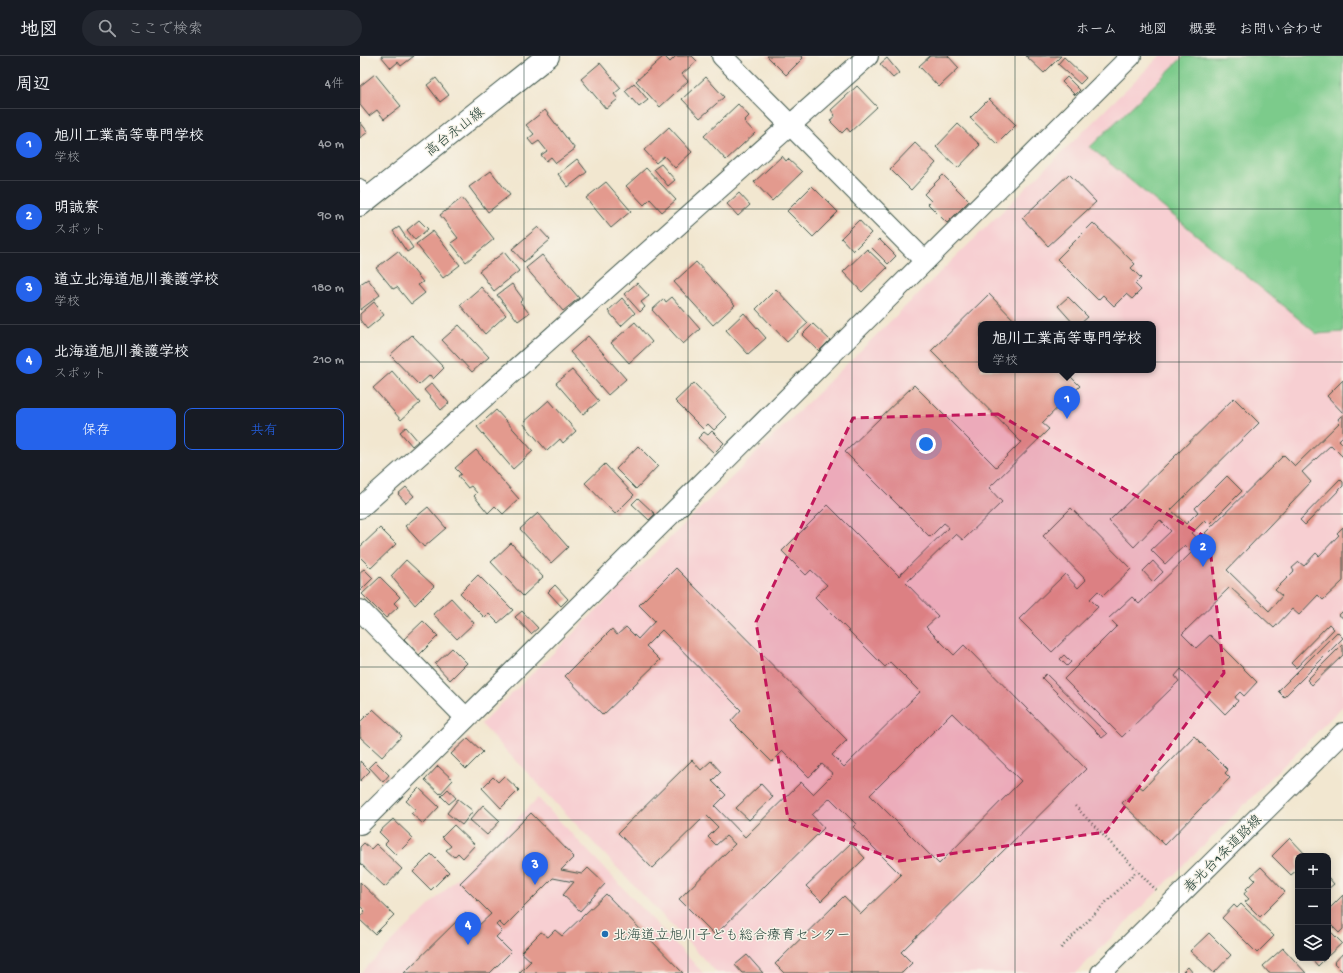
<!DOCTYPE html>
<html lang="ja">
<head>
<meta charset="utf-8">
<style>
  body { margin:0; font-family:"Gochi Hand","Klee One",sans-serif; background:#242831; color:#f1f3f6 }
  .controls { position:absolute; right:12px; bottom:12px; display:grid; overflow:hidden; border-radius:8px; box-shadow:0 2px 10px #0003 }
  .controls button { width:36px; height:36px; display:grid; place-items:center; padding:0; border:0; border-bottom:1px solid #363941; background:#171b24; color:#f1f3f6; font:20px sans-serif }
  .you { position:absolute; left:566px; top:388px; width:14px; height:14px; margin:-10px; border:3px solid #fff; border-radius:50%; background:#1a73e8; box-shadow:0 0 0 6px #1a73e833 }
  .badge { display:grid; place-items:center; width:26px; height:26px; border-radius:50%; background:#2563eb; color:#fff; font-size:13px; font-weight:700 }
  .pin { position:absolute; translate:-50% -33px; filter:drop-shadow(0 1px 2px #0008) }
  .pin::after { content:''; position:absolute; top:21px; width:14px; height:12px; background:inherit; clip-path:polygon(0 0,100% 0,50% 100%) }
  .popup { position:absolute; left:618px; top:265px; width:178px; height:52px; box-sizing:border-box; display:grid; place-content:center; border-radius:8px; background:#171b24; filter:drop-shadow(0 1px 3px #0005); font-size:13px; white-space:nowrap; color:#9ea1a6 }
  .popup b { font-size:15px; color:#f1f3f6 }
  .popup::after { content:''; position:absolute; left:50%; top:100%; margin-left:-8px; border:8px solid transparent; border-top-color:#171b24 }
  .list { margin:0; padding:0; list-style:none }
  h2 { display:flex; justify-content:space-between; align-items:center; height:52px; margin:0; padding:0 16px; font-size:17px }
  h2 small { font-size:13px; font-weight:400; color:#9ea1a6 }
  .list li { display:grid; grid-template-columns:26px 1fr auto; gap:12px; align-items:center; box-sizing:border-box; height:72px; padding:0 16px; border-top:1px solid #363941 }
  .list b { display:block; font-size:15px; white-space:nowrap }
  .list p { margin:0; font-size:13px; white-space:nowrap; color:#9ea1a6 }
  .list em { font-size:13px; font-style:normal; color:#9ea1a6 }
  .actions { display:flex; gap:8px; padding:12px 16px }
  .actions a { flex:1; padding:9px 0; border:1px solid #2563eb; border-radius:8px; text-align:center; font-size:14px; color:#2563eb }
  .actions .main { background:#2563eb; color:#fff }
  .icon { flex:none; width:22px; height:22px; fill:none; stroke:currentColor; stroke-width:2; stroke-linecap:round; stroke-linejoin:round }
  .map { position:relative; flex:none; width:983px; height:917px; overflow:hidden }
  header { display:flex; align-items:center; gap:24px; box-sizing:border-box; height:56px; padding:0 20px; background:#171b24; border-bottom:1px solid #363941 }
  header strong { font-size:19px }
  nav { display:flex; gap:22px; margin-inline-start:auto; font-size:14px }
  .search { width:280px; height:36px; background:#242831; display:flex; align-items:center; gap:10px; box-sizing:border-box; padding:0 14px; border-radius:22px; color:#9ea1a6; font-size:15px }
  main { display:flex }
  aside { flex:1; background:#171b24 }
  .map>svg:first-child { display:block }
  .built { fill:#f7cfd2; fill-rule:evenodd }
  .green { fill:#7ccb8b; stroke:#4e8460 }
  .building { fill:#e39a8e; fill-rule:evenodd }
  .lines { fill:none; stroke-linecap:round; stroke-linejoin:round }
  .service-casing { stroke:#3f564b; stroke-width:12 }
  .minor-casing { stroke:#3f564b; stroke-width:22 }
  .tertiary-casing { stroke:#3f564b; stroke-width:24 }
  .path { stroke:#3f564b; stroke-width:2.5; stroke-dasharray:1 3; stroke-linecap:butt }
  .service { stroke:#fff; stroke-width:10 }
  .minor { stroke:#fff; stroke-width:20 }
  .tertiary { stroke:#fff; stroke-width:22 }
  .marked { fill:#c2185b; fill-opacity:0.2; stroke:#c2185b; stroke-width:3; stroke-dasharray:8 5; stroke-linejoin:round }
  .grid { fill:none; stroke:#1f3d34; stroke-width:1; stroke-opacity:0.55 }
  .poi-dot { fill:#1f6fb2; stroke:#f7f3e8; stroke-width:1.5 }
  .labels { text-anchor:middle; stroke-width:3; stroke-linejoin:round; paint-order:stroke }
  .street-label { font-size:14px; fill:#1f3d34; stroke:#f7f3e8 }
  .poi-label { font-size:14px; fill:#1f3d34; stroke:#f7f3e8; text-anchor:start }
</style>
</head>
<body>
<header>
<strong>地図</strong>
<div class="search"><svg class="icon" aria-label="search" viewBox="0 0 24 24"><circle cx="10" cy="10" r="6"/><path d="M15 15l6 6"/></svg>ここで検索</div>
<nav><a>ホーム</a><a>地図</a><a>概要</a><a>お問い合わせ</a></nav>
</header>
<main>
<aside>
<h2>周辺<small>4件</small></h2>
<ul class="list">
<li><span class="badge">1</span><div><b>旭川工業高等専門学校</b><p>学校</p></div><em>40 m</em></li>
<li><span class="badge">2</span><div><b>明誠寮</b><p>スポット</p></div><em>90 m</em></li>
<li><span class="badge">3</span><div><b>道立北海道旭川養護学校</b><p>学校</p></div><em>180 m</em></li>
<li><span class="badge">4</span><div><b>北海道旭川養護学校</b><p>スポット</p></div><em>210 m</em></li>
</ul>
<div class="actions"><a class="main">保存</a><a>共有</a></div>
</aside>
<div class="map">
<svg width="983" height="917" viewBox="0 0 983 917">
  <rect width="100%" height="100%" fill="#f7f3e8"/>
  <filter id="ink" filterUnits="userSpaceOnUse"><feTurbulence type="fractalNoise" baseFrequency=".025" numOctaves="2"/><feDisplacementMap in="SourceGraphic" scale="8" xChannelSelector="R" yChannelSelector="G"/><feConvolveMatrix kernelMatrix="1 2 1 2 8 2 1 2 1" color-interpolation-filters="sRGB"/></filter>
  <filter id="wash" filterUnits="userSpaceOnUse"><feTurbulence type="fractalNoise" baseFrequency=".012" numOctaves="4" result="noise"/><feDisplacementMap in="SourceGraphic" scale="16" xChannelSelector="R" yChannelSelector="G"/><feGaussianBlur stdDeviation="0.9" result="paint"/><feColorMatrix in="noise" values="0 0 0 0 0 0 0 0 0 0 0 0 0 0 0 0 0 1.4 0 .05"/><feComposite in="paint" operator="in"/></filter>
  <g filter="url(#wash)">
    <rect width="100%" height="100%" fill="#f2e7d0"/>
    <g class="built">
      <path d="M800,0H983V650L716,917H357L121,668ZM621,268H793V314H621Z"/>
      <polygon points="178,742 343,917 1,917"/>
    </g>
    <polygon class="green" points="824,0 983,0 983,276 957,278 730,91"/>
    <g id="blocks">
      <g class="building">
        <polygon points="21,0 54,0 41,10 38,6 31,12"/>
        <polygon points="304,0 310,6 316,0 332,0 337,5 322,18 328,25 300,51 276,25"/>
        <polygon points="407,0 441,0 443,2 426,19"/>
        <polygon points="570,0 588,0 599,12 579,31 559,10"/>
        <polygon points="666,0 701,0 684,17"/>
        <polygon points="704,1 726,22 720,28 698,8"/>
        <polygon points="527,2 539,17 533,22 520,8"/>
        <polygon points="240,7 261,32 254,38 258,43 246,53 221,23"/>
        <polygon points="15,18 41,50 24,63 17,54 9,60 0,49 0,30"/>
        <polygon points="346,21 364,41 340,62 322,43"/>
        <polygon points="707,21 720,34 715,39 702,26"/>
        <polygon points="76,22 89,39 80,46 67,29"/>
        <polygon points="274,27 288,44 279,51 265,35"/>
        <polygon points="497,30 517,51 490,76 487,72 482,77 470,65 475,59 471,54"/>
        <polygon points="629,43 656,69 637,88 610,62"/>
        <polygon points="378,48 389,60 384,65 395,77 366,104 344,80"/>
        <polygon points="185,54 215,93 196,107 191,101 186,105 181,99 187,95 179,85 173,89 168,83 174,78 166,69"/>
        <polygon points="0,66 8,76 0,82"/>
        <polygon points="598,68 620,89 598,112 576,91"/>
        <polygon points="309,71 332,96 315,112 304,100 296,107 284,94"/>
        <polygon points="555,87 576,107 551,134 530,113"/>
        <polygon points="422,100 426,105 428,103 442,116 412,145 394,126"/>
        <polygon points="217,103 227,116 208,131 198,118"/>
        <polygon points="301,108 315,124 308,130 294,113"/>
        <polygon points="286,112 316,144 302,156 290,143 284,149 266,130"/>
        <polygon points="131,115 150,139 128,156 109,131"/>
        <polygon points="709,118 736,146 688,190 662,162"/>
        <polygon points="583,119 609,145 587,167 568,148 571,145 564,138"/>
        <polygon points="246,126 271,155 251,172 226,142"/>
        <polygon points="452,130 478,156 453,181 427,155"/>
        <polygon points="379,137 390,149 378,160 367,148"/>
        <polygon points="102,142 134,183 106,206 91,187 98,182 80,159"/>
        <polygon points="59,164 68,173 55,184 47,174"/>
        <polygon points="499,164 511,177 493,195 481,182"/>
        <polygon points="733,167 775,208 771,212 781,222 775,228 781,234 772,243 766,238 754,250 743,239 738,244 697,203"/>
        <polygon points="39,171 53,192 47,196 33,175"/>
        <polygon points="178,171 190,184 164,206 152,193"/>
        <polygon points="73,175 100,209 83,222 56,188"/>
        <polygon points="519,183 536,200 528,208 511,191"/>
        <polygon points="507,193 527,212 502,236 483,216"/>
        <polygon points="38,195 63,226 58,229 65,237 51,248 37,231 33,233 16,212"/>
        <polygon points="144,196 159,215 134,235 119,215"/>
        <polygon points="182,199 219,242 203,255 166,212"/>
        <polygon points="336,206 375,249 353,269 314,226"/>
        <polygon points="8,223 20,239 0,254 0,228"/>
        <polygon points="277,227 289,240 281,246 285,251 280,256 264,238"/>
        <polygon points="152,228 163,243 160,246 169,257 158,265 137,239"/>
        <polygon points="121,231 146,259 125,278 100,249"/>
        <polygon points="416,233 448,267 427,286 396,253"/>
        <path d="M629,238L658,268H621V314H704L720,330L682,367L689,373L629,432L642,446L603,484L596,478L546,527L578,560L566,571L594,599L604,589L726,713L541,896L552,907L542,917H424L415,908L484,840L501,858L541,819L493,771L496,768L470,742L452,759L464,772L355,879L319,843L375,788L366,780L356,789L348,781L358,771L346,759L292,812L258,777L332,704L341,714L351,705L361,716L352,725L366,739L355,750L385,781L441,726L453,738L473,718L462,708L449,721L423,695L412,706L371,665L381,654L302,574L286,590L300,604L243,659L205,620L252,573L257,579L266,571L278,583L295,565L279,549L316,512L487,684L472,699L484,711L560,636L530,606L525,611L455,541L467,529L451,514L446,519L422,495L468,449L539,520L589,471L584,467L570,481L485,396L554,329L636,411L661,386L571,295ZM592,657L661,725L579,808L510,739Z"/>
        <polygon points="312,241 340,273 323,288 292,254 304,243 306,246"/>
        <polygon points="708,241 728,261 720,268 714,268 698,250"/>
        <polygon points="262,242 275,257 261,270 248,255"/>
        <polygon points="14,246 24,259 7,273 0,264 0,258"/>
        <polygon points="384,257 406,282 388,298 366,274"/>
        <polygon points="275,266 292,286 269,307 251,287"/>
        <polygon points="453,268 470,284 459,295 442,279"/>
        <polygon points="99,269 129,301 112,316 82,284"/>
        <polygon points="52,279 84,312 73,323 70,319 59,329 30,299"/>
        <polygon points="228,280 266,323 248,339 210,296"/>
        <polygon points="212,314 239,345 223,358 196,327"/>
        <polygon points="32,315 60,347 41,364 13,332"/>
        <polygon points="983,324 983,357 967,340"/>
        <polygon points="72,327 89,347 81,354 64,334"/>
        <polygon points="334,327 367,361 354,374 348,368 343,373 315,345"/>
        <polygon points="874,342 899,367 811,454 826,468 838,456 835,452 867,420 882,435 849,468 845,464 832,477 847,491 853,484 845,477 924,399 935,410 980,366 978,363 983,358 983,380 979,384 983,388 983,401 971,389 942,416 951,426 867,514 909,555 922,540 915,534 934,515 932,512 939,506 944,510 956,497 959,500 979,479 977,477 983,471 983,525 963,544 958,539 939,559 932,553 914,572 870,531 822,578 836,592 850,579 897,626 884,640 880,636 875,641 878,645 865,658 821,613 815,620 819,625 762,681 704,623 757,570 749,562 772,541 779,548 832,496 825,489 805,508 791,494 811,475 800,464 774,491 749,465"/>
        <polygon points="189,344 216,375 203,387 200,383 187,395 163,367"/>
        <polygon points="136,354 173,395 153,413 117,371"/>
        <polygon points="46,371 58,385 52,390 40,376"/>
        <polygon points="352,375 364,387 354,397 338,382 344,376 348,379"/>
        <polygon points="278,390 298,410 276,433 256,413"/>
        <polygon points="116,394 159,443 143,458 135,450 128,457 114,440 117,437 111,430 108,432 98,420 101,418 95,412"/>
        <polygon points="245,408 274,439 255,458 225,427"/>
        <polygon points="980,423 983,426 983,430 945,469 940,464"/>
        <polygon points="46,431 54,440 46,447 38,438"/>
        <polygon points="278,442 295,458 289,464 272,448"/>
        <polygon points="68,451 86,472 64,491 45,470"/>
        <polygon points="711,452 771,513 743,540 738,535 730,543 738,551 692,596 659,563 705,518 718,532 726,524 683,480"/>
        <polygon points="178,457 208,491 191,507 160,473"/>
        <polygon points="20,472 36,488 11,512 0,501 0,491"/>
        <polygon points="151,487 183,521 163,540 131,506"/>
        <polygon points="46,504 74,530 55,549 31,520"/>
        <polygon points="793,505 803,516 793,526 783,515"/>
        <polygon points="4,513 13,522 0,535 0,516"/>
        <polygon points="118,519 153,554 138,567 129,558 125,562 100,537"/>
        <polygon points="20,521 40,541 34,547 38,551 26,562 2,538"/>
        <polygon points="195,529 208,543 201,550 188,536"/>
        <polygon points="91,542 114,567 97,583 73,558"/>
        <polygon points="162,555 178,572 171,578 155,561"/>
        <polygon points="983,555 983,562 979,559"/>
        <polygon points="63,565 78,580 59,599 44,583"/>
        <polygon points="969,568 974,573 936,612 931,607"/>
        <polygon points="977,576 983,582 924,641 918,635"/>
        <polygon points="983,588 983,599 952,629 947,624"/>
        <polygon points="92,592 107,607 90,624 75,608"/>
        <polygon points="704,599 711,606 707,610 700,603"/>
        <polygon points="686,618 747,678 742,682 682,622"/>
        <polygon points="13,653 42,680 22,701 0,681 0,666"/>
        <polygon points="834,680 868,714 865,717 870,722 805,789 762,747 779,730 783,733"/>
        <polygon points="108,682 123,696 106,713 91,698"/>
        <polygon points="0,705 10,715 0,725"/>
        <polygon points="15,705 29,719 23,726 9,711"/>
        <polygon points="78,710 93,724 80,738 65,724"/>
        <polygon points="144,720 159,734 141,752 122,732 133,721 138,726"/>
        <polygon points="401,728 413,741 389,764 376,752"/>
        <polygon points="59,732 79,751 63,768 51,757 56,754 46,745"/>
        <polygon points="88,733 96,742 89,748 81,740"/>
        <polygon points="98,743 113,755 102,769 87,757"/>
        <polygon points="123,749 140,765 127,779 110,764"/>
        <polygon points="171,757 214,801 201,814 222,818 228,812 245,828 220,855 203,839 214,826 193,822 144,871 139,866 136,869 142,875 136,881 151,896 130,917 44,917 105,857 118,870 131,858 100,827"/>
        <polygon points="33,763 53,782 36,799 25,788 28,785 19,776"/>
        <polygon points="94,769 115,789 103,802 98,797 94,801 86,794 91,790 82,781"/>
        <polygon points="930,782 947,800 938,800 938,813 931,819 912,800"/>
        <polygon points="4,787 11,793 16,788 42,813 25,831 0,807 0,791"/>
        <polygon points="491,787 505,802 461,845 446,830"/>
        <polygon points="71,798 89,816 71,834 53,816"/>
        <polygon points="901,811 925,836 900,861 885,846 889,843 884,838 887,834 886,833 895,824 891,820"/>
        <polygon points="968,821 974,828 968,833"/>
        <polygon points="0,826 34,859 15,878 0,864 0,861 5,855 0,850"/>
        <polygon points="246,838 323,917 159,917 171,905 161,896 181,876 188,881 195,874 202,880"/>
        <polygon points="983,839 983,873 979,877 968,866 968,854"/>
        <polygon points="881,848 914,880 897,897 862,862 874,849 877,852"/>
        <polygon points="968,873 982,887 968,900"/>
        <polygon points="849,877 871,899 854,917 830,895"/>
        <polygon points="923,892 946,917 909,917 903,910"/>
        <polygon points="983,897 983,916 974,907"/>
        <polygon points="387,899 403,917 382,917 375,909"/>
        <polygon points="951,902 966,902 958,910"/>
        <polygon points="828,911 833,917 822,917"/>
      </g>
    </g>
  </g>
  <g filter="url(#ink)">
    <use href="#blocks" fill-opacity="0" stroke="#3f564b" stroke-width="1"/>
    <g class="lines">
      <defs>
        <polyline id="service" points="0,128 11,141"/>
        <g id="minor">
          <polyline points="362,0 565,205"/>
          <polyline points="0,452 508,0"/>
          <polyline points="0,554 106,662"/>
          <polyline points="0,768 771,0"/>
          <polyline points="741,917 983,677"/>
        </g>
        <polyline id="tertiary" points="0,149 188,0"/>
      </defs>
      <use href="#service" class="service-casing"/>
      <use href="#minor" class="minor-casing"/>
      <use href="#tertiary" class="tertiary-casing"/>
      <g class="path">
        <polyline points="715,750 796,834"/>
        <polyline points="701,892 777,815"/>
      </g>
      <use href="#service" class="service"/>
      <use href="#minor" class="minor"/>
      <use href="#tertiary" class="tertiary"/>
    </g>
  </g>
  <path class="marked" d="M638,358L849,483L864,617L746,776L539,805L428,763L396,566L493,362Z"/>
  <path class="grid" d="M164,0V917M328,0V917M492,0V917M655,0V917M819,0V917M0,153H983M0,306H983M0,458H983M0,611H983M0,764H983"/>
  <circle class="poi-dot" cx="245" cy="878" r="4"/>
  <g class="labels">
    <g class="street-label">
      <text transform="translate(94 75) rotate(-38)" y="5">高台永山線</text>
      <text transform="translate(862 797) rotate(-45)" y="5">春光台1条道路線</text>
    </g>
    <g class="poi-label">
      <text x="253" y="883">北海道立旭川子ども総合療育センター</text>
    </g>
  </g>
</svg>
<div class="controls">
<button>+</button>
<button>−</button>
<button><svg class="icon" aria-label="layers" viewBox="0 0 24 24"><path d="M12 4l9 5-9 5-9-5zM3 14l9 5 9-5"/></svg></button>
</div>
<div class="you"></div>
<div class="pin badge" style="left:707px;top:363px">1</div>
<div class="popup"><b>旭川工業高等専門学校</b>学校</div>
<div class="pin badge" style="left:843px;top:511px">2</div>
<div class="pin badge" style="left:175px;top:829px">3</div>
<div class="pin badge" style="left:108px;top:889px">4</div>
</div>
</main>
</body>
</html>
